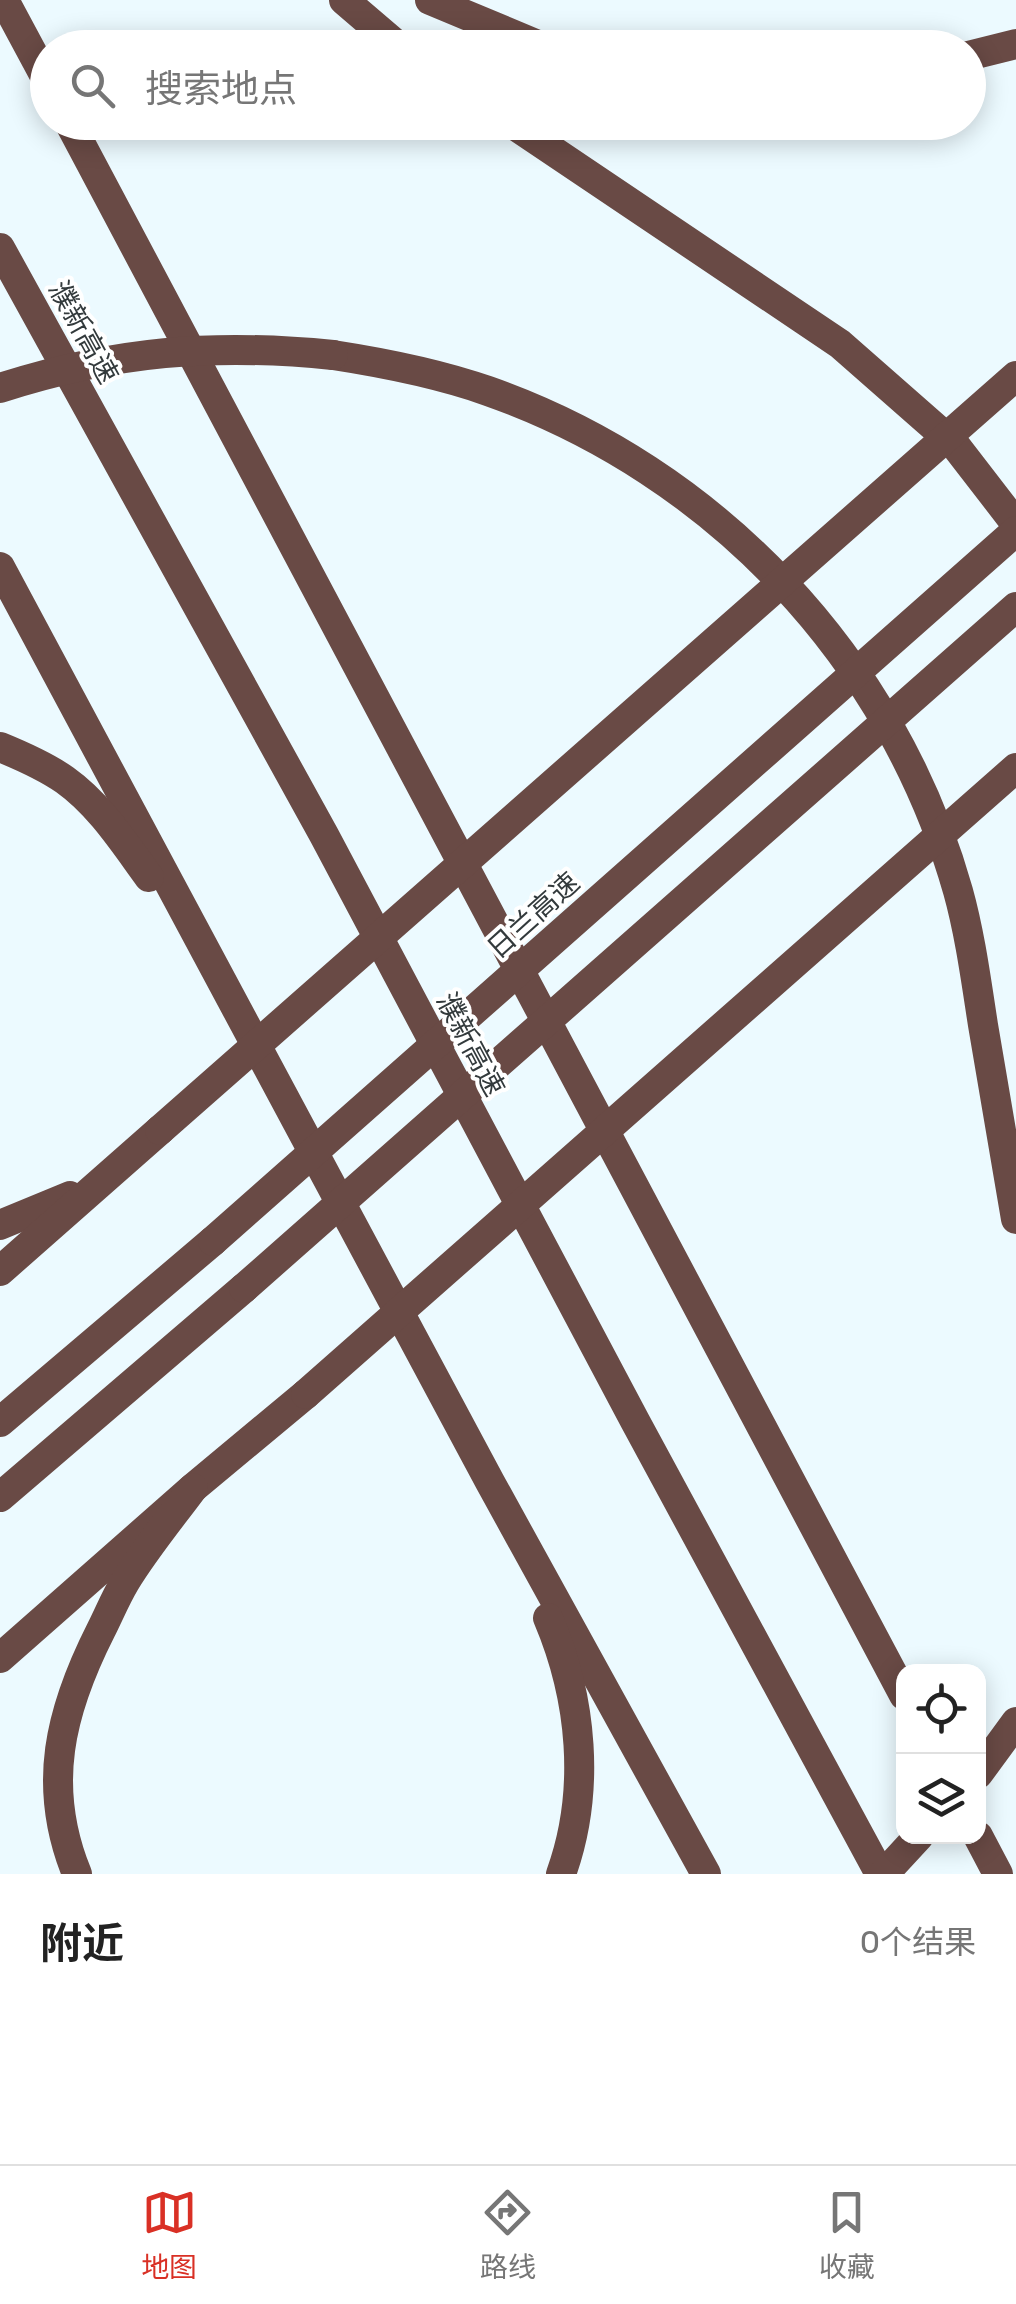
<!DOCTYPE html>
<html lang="zh">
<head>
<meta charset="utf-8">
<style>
  body { margin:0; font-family:Rubik,"Noto Sans SC",sans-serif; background:#f6f6f6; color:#222 }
  .controls { position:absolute; right:30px; bottom:30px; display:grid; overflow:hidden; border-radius:20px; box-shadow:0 5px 25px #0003 }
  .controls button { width:90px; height:90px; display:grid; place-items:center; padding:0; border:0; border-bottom:2px solid #e0e0e0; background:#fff; color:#222; font:50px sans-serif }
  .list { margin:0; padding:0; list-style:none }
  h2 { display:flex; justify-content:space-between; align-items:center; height:130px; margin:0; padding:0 40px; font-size:42px }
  h2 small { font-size:32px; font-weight:400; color:#767676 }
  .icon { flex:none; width:55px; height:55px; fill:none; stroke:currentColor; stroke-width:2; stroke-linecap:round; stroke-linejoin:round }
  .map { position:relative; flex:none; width:1016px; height:1874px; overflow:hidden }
  .search { position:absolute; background:#fff; box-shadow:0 5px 25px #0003; left:30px; right:30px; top:30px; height:110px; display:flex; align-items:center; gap:25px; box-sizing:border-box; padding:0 35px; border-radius:55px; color:#767676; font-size:38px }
  .sheet { height:290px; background:#fff }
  nav { display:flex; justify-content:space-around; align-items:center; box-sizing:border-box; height:140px; border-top:2px solid #e0e0e0; background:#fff; font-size:28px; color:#767676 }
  nav a { display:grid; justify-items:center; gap:5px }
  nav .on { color:#d93025 }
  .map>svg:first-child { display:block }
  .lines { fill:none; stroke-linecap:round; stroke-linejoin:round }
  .highway { stroke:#694a45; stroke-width:30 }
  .highway-bridge { stroke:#694a45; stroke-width:30 }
  .labels { text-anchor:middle; stroke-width:8; stroke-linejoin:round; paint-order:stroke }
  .street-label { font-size:28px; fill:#333a3c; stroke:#fff }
</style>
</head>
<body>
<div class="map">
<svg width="1016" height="1874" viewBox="0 0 1016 1874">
  <rect width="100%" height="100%" fill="#ecfaff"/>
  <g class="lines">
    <g class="highway">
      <polyline points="4,0 48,82"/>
      <polyline points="344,0 400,48"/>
      <polyline points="430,0 538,45 550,48"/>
      <polyline points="968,56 1016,44"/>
      <polyline points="69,122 904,1695"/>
      <polyline points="510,122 840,344 955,445 1016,524"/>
      <polyline points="0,248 324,835 635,1421 880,1874"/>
      <path d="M333,355C385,363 437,373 488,391C715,471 892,658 958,891C970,934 976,980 983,1025C994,1089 1005,1154 1016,1219"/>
      <polyline points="0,567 490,1482 706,1874"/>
      <path d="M0,747C22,756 45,766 65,780C100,805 124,843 149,877"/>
      <polyline points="0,1225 70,1196"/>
      <polyline points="0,1271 160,1130"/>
      <polyline points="0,1422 213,1241"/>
      <polyline points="0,1497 244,1288"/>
      <path d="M548,1618C582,1698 591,1791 561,1874"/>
      <polyline points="0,1658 193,1488 306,1394"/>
      <polyline points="978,1774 1016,1722"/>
      <polyline points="978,1836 998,1874"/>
      <path d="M77,1874C41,1786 60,1711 101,1630C109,1614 116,1597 125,1582C145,1549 170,1519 193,1488"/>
      <polyline points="884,1874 919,1836"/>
    </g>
    <g class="highway-bridge">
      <path d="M0,388C115,351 213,343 333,355"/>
      <polyline points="160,1130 1016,376"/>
      <polyline points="213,1241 1016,531"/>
      <polyline points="244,1288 1016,607"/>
      <polyline points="306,1394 1016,768"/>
    </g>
  </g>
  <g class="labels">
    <g class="street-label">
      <text transform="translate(84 332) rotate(61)" y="10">濮新高速</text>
      <text transform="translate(533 915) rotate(-42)" y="10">日兰高速</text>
      <text transform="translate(471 1044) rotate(62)" y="10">濮新高速</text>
    </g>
  </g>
</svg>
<div class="controls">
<button><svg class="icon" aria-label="locate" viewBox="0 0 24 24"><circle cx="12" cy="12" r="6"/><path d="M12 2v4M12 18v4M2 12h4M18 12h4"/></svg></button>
<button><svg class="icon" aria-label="layers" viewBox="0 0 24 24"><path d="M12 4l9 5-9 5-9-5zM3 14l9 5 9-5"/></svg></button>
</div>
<div class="search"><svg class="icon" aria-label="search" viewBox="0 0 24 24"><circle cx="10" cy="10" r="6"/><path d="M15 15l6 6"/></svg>搜索地点</div>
</div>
<section class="sheet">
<h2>附近<small>0个结果</small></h2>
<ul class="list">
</ul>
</section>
<nav>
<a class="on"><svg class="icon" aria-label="map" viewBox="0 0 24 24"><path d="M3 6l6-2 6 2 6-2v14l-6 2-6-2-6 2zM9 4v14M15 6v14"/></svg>地图</a>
<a><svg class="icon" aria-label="directions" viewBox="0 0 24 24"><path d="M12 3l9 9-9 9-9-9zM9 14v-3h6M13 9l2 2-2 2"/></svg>路线</a>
<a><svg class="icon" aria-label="saved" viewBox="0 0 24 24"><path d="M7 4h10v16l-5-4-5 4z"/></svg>收藏</a>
</nav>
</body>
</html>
